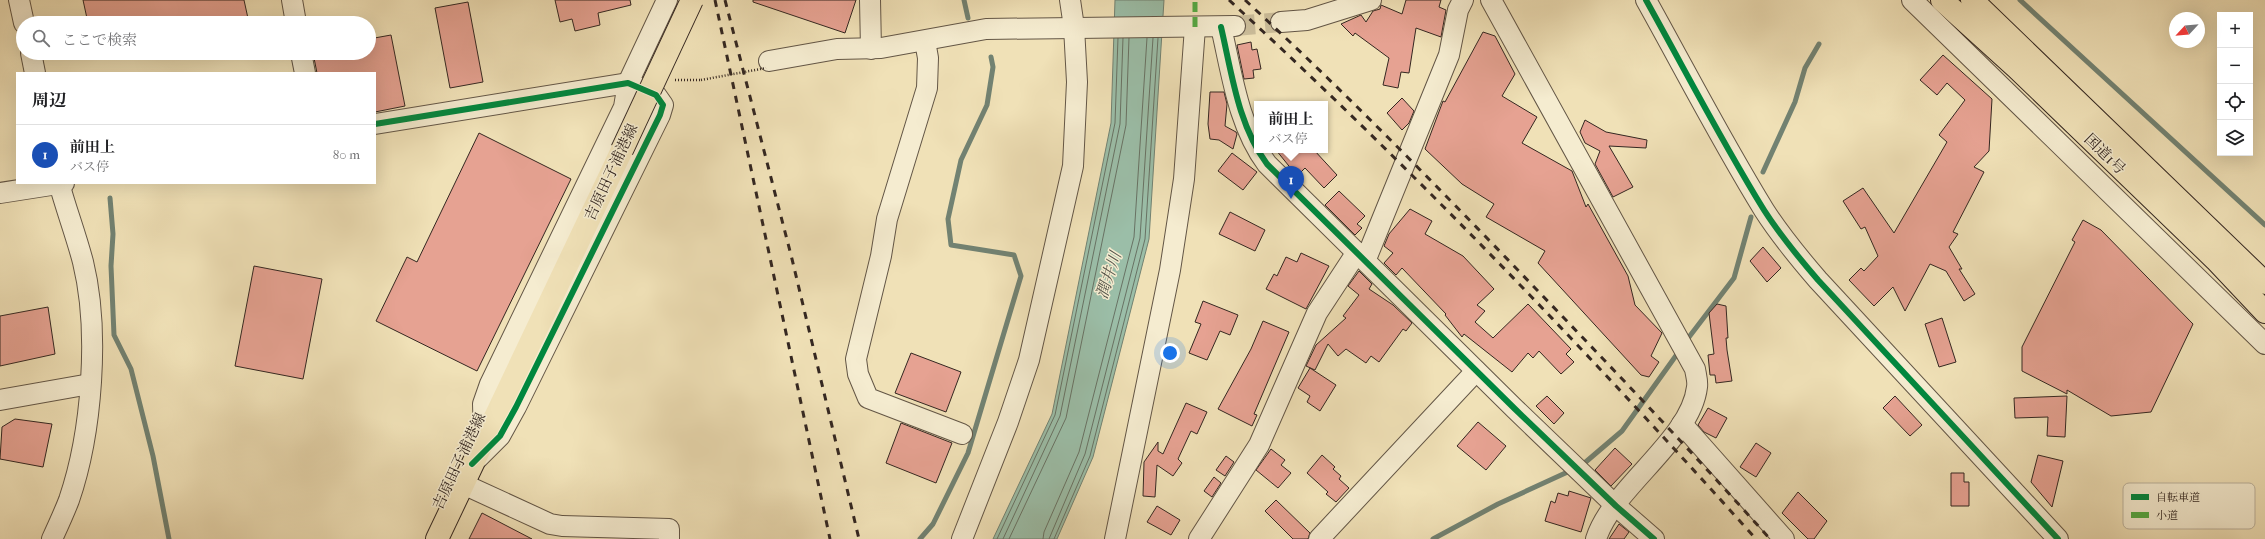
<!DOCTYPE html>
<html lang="ja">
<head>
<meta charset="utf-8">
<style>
  body { margin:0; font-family:"IM FELL French Canon","Noto Serif JP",serif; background:#f6f6f6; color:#202124 }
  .controls { position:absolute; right:12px; top:12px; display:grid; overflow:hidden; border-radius:0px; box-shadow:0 4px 16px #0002 }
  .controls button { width:36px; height:36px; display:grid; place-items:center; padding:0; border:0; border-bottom:1px solid #e0e0e0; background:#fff; color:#202124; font:20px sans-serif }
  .compass { position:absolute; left:2169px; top:12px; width:36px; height:36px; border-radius:50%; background:#fff; box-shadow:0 4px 16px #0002; rotate:244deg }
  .you { position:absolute; left:1170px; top:353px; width:14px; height:14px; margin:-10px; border:3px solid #fff; border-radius:50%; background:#1a73e8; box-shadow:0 0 0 6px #1a73e833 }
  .badge { display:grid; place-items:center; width:26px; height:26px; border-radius:50%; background:#b45309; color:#fff; font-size:13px; font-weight:700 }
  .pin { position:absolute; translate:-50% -33px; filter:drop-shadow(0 1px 2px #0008) }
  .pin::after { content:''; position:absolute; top:21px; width:14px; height:12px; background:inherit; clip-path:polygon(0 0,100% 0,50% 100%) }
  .popup { position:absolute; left:1254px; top:101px; width:74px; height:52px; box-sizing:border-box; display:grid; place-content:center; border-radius:0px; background:#fff; filter:drop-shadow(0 1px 3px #0005); font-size:13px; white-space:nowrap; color:#757577 }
  .popup b { font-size:15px; color:#202124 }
  .popup::after { content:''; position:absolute; left:50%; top:100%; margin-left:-8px; border:8px solid transparent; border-top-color:#fff }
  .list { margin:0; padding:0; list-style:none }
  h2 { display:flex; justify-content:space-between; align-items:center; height:52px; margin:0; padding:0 16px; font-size:17px }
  h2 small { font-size:13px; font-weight:400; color:#757577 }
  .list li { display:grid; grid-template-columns:26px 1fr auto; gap:12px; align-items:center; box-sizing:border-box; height:60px; padding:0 16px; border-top:1px solid #e0e0e0 }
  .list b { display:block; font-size:15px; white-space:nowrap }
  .list p { margin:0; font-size:13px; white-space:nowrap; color:#757577 }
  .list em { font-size:13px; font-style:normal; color:#757577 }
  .icon { flex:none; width:22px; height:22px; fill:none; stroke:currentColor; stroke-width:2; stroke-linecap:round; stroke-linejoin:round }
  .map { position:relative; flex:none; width:2265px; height:539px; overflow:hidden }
  .search { position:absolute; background:#fff; box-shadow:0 4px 16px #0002; left:16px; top:16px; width:360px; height:44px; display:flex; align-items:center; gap:10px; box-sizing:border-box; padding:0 14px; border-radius:22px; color:#757577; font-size:15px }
  .panel { position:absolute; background:#fff; box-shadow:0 4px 16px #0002; left:16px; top:72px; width:360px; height:112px; border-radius:0px }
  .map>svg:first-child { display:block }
  .water { fill:#9bbea8; stroke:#728272 }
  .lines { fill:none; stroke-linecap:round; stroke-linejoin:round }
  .shore { stroke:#687264; stroke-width:1 }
  .stream { stroke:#728272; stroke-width:5 }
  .building { fill:#e6a292; stroke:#342721 }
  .minor-tunnel { stroke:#cabc99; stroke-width:20; stroke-dasharray:20 10; stroke-linecap:butt }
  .minor-casing { stroke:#635646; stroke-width:22 }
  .major-casing { stroke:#342721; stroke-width:24 }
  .highway-casing { stroke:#342721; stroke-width:24 }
  .path { stroke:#342721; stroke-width:2.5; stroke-dasharray:1 2; stroke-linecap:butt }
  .minor { stroke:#f5ecd0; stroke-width:20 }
  .major { stroke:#f0e1b7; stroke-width:22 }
  .highway { stroke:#f0e1b7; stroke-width:22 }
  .rail { stroke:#342721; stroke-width:3; stroke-dasharray:7 7; stroke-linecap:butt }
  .major-bridge-casing { stroke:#342721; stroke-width:24; stroke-linecap:butt }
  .path-bridge { stroke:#342721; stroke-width:2.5; stroke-dasharray:1 2; stroke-linecap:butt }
  .major-bridge { stroke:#f0e1b7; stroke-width:22 }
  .quiet { stroke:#54aa43; stroke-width:5; stroke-dasharray:10 5; stroke-linecap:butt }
  .cycleway-casing { stroke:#f5ecd0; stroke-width:8 }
  .cycleway { stroke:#00873e; stroke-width:6 }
  .labels { text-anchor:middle; stroke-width:3; stroke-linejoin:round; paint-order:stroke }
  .street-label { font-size:15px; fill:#342721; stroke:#f5ecd0 }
  .water-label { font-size:16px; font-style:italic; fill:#53544a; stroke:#f5ecd0 }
  .key { fill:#f5ecd0; stroke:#bbb19c; stroke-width:1 }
  .key-label { font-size:11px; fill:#342721 }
</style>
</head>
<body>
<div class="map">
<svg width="2265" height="539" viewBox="0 0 2265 539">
  <rect width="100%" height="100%" fill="#f0e1b7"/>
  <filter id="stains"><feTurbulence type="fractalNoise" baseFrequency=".005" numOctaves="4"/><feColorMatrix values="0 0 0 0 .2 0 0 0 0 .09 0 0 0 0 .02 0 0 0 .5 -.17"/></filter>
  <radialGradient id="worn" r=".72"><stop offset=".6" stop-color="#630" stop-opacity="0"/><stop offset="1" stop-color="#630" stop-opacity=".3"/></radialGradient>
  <polygon class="water" points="1115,0 1164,0 1149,239 1093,457 1057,539 993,539 1052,414 1111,123"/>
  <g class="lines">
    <g class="shore">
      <polyline points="997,539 1055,415 1115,123 1118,38"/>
      <polyline points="1003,539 1060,416 1120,124 1123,38"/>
      <polyline points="1009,539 1066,418 1126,125 1129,38"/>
      <polyline points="1043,539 1044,532 1079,452 1134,237 1147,38"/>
      <polyline points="1049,539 1085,454 1140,238 1153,38"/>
      <polyline points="1054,539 1090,456 1145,239 1158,38"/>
    </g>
    <g class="stream">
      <polyline points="964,0 968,18"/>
      <polyline points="2020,0 2265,225"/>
      <polyline points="1763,172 1795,102 1805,68 1819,44"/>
      <polyline points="110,198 113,234 111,266 114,335 131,369 153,456 169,539"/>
      <polyline points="1686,341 1734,278 1751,217"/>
      <polyline points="1581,466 1622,431 1680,350"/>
      <polyline points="920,539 933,524 968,453 1021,276 1014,255 951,245 948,219 961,160 987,105 993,67 991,57"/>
      <polyline points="1433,539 1498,504 1572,470"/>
    </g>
  </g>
  <g class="building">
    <polygon points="83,0 244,0 249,23 88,23"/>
    <polygon points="555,0 630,0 631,5 598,13 600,25 575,31 572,19 560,22"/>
    <polygon points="753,0 856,0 845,33 753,2"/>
    <polygon points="1406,0 1441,0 1439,7 1446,10 1441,37 1416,28 1409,73 1401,72 1398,88 1383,85 1389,58 1355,33 1353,36 1341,24 1361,15 1366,22 1373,11 1380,9 1381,5 1402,14"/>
    <polygon points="468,2 483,82 450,88 435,8"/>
    <polygon points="1483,32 1495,36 1515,74 1502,96 1537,117 1522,143 1572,171 1586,207 1588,204 1628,276 1635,305 1662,333 1651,356 1659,362 1649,377 1641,375 1538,263 1545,251 1486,217 1494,204 1462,184 1425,149 1443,101 1445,102"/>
    <polygon points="391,35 405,106 375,112 375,73 317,73 313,53 369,53 369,39"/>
    <polygon points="1251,42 1252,50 1257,49 1261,69 1253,70 1254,78 1244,79 1237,45"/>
    <polygon points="1943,55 1992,99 1989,151 1974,167 1984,172 1953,232 1958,234 1949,247 1962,269 1959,269 1975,294 1964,301 1946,271 1930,264 1905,311 1893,287 1874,306 1849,280 1861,268 1864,271 1878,256 1865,227 1861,229 1843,201 1863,188 1894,233 1947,142 1939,135 1965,100 1947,83 1937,95 1920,80"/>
    <polygon points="1210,92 1224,92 1227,104 1225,126 1236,132 1237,134 1233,149 1219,140 1210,139 1208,124"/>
    <polygon points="1402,98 1414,111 1409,123 1402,130 1387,113"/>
    <polygon points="1585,120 1606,132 1647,140 1646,148 1609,146 1633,187 1613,197 1595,164 1600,151 1585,143 1580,132"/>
    <polygon points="479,133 571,179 477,371 376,321 407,257 417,262"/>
    <polygon points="1276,150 1314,150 1337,175 1324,188 1305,168 1297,176"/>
    <polygon points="1232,153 1257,172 1243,190 1218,171"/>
    <polygon points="1339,191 1365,216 1357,224 1362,228 1355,235 1325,205"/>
    <polygon points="1410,209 1432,221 1425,234 1463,256 1494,289 1477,305 1485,311 1475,322 1493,338 1528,304 1571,349 1566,354 1574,362 1561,374 1539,351 1533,358 1528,353 1512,372 1464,334 1462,337 1445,315 1446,314 1402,268 1396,275 1384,263 1393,253 1384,246 1389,234"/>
    <polygon points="1230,212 1265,230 1255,251 1219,234"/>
    <polygon points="2083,220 2101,230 2193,324 2151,412 2111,416 2067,390 2067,394 2022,371 2022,347 2075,242 2072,240"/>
    <polygon points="1763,247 1781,268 1767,282 1750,261"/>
    <polygon points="1301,253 1329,266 1306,309 1266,289 1274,274 1277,276 1286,257 1297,262"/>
    <polygon points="254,266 322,279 303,379 235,366"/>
    <polygon points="1359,271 1372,284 1369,289 1393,305 1412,323 1406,331 1403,329 1379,362 1371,356 1366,363 1346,349 1338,356 1328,344 1315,370 1306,366 1316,345 1346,318 1343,316 1359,295 1348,286"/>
    <polygon points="1203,301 1238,315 1230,335 1220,331 1207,360 1189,353 1201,324 1195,322"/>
    <polygon points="1717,304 1726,306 1728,338 1726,338 1727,350 1732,381 1716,383 1715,375 1710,375 1708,355 1714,354 1709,313"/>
    <polygon points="48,307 55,354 0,366 0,316"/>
    <polygon points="1942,318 1956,362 1939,367 1925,324"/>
    <polygon points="1263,321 1289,332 1254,414 1257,415 1252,426 1218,409 1251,349"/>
    <polygon points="911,353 961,372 946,412 895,393"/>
    <polygon points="1310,368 1336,385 1320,411 1307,402 1310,396 1298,388"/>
    <polygon points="1547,396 1564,413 1554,424 1536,406"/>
    <polygon points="1895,396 1922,425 1910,436 1883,408"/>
    <polygon points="2067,396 2065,437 2047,436 2048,417 2015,418 2014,398"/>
    <polygon points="1186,403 1207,412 1197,434 1191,431 1178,459 1182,463 1173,476 1157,465 1155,497 1143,496 1144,462 1158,442 1158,451 1163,454"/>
    <polygon points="1708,408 1727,418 1716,438 1704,432 1698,425"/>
    <polygon points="15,419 52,424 43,467 0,459 2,427"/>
    <polygon points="1478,422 1506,446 1486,470 1457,446"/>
    <polygon points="901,423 952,443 936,483 886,463"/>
    <polygon points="1756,443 1771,453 1756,477 1740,467"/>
    <polygon points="1615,448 1632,464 1611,486 1595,470"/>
    <polygon points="1271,449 1285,460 1281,465 1291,473 1278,488 1256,470"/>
    <polygon points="1322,455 1335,467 1333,469 1341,476 1339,479 1349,488 1336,502 1326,494 1328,492 1307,473"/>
    <polygon points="2038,455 2063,461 2052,507 2031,482"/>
    <polygon points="1226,456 1234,462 1225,476 1216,470"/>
    <polygon points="1951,473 1964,473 1964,482 1969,482 1969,506 1951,506"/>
    <polygon points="1214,477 1221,483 1212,497 1204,491"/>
    <polygon points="1569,491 1591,498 1581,532 1545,521 1551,501 1555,503 1558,493 1568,496"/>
    <polygon points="1798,492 1827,521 1814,539 1808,539 1782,513"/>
    <polygon points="1276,500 1310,533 1308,539 1293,539 1265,511"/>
    <polygon points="1157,506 1180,520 1171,535 1147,522"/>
    <polygon points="482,513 532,539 469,539"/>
    <polygon points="1619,524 1629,532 1624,539 1609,539"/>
  </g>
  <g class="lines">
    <polyline class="minor-tunnel" points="1235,26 1281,22"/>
    <defs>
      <g id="minor">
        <polyline points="19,0 24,23"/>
        <polyline points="292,0 296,23"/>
        <polyline points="870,0 871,49"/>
        <path d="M1491,0L1695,369C1696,375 1698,382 1697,387C1691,440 1612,488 1596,539"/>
        <path d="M1646,0C1685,70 1722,142 1764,210C1780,235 1799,258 1818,280L2058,539"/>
        <polyline points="1912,0 2265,344"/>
        <polyline points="1281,22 1307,20 1371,0"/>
        <path d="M1221,27C1232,74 1238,125 1267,164L1515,409L1616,506L1654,539"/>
        <polyline points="925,41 928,58 927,88 887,219 881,256 856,359 858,374 868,398 962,434"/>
        <polyline points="31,53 35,73"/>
        <polyline points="301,53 305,73"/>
        <polyline points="769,61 837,49 881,48 986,29 1235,26"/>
        <polyline points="375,124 628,83 656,95 663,105 660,115 516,407 500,436 478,458"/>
        <polyline points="0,193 64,183"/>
        <polyline points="1366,259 1449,55 1458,10 1463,0"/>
        <polyline points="0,400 90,384"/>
        <polyline points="1682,424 1784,539"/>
        <polyline points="484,438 483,404 490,384 624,107 628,83 667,0"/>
        <polyline points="463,484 550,524 562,526 669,529 669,539"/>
        <path d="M52,539C58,526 64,513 69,500C92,433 100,331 83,262C76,235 66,209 59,183"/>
        <polyline points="962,539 1008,422 1029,360 1073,166 1077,82 1074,27 1070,0"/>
        <polyline points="1115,539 1170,270 1184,179 1195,27"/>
        <polyline points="1199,539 1259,445 1317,313 1357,252"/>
        <polyline points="1319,539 1476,371"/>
      </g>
      <polyline id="major" points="437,539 622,150"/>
      <g id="highway">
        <polyline points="1942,0 2017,68 2216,260 2265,312"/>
        <polyline points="1972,0 2265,283"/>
      </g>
    </defs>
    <use href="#minor" class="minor-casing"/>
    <use href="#major" class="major-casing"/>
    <use href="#highway" class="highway-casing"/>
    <polyline class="path" points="675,80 701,80"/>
    <use href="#minor" class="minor"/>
    <use href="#major" class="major"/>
    <use href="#highway" class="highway"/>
    <g class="rail">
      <polyline points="715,0 830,539"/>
      <polyline points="725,0 792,259 859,539"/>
      <path d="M1229,0C1414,170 1588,352 1756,539"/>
      <path d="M1245,0C1346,93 1442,191 1537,290C1616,372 1694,454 1770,539"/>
    </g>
    <defs>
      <polyline id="major-bridge" points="622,150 692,0"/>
    </defs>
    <use href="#major-bridge" class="major-bridge-casing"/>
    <polyline class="path-bridge" points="701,80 766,68"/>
    <use href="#major-bridge" class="major-bridge"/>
    <polyline class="quiet" points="1195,27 1195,0"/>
    <defs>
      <g id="cycleway">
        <path d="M1646,0C1685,70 1722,142 1764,210C1780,235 1799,258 1818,280L2058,539"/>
        <path d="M1221,27C1232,74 1238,125 1267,164L1515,409L1616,506L1654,539"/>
        <polyline points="375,124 628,83 656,95 663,105 660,115 516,407 500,436 472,464"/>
      </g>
    </defs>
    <use href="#cycleway" class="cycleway-casing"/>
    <use href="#cycleway" class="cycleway"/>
  </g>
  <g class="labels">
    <g class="street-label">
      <text transform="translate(2105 154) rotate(44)" y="5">国道1号</text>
      <text transform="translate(611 172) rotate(-65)" y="5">吉原田子浦港線</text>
      <text transform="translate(459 461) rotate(-65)" y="5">吉原田子浦港線</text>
    </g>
    <g class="water-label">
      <text transform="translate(1108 275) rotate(-72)" y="6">潤井川</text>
    </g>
  </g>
  <rect x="2123" y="483" width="132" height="46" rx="6" class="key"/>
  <rect x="2131" y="494" width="18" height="6" fill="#00873e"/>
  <rect x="2131" y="512" width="18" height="6" fill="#54aa43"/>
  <g class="key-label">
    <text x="2156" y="501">自転車道</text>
    <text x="2156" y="519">小道</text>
  </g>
  <rect width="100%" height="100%" filter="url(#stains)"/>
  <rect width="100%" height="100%" fill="url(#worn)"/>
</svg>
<div class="controls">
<button>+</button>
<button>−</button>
<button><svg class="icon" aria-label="locate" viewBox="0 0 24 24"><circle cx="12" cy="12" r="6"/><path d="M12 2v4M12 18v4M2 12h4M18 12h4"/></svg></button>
<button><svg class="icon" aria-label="layers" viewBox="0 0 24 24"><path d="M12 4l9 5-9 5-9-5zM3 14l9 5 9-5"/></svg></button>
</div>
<svg class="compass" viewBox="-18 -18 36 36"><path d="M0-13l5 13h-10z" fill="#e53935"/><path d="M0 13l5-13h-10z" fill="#757577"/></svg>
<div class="you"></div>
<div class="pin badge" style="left:1291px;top:199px;background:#1a4fb4">1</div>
<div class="popup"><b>前田上</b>バス停</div>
<div class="search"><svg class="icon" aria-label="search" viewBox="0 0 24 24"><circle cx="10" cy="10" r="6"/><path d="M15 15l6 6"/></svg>ここで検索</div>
<section class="panel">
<h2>周辺<small></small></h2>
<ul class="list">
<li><span class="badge" style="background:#1a4fb4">1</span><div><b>前田上</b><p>バス停</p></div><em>80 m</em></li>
</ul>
</section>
</div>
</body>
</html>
